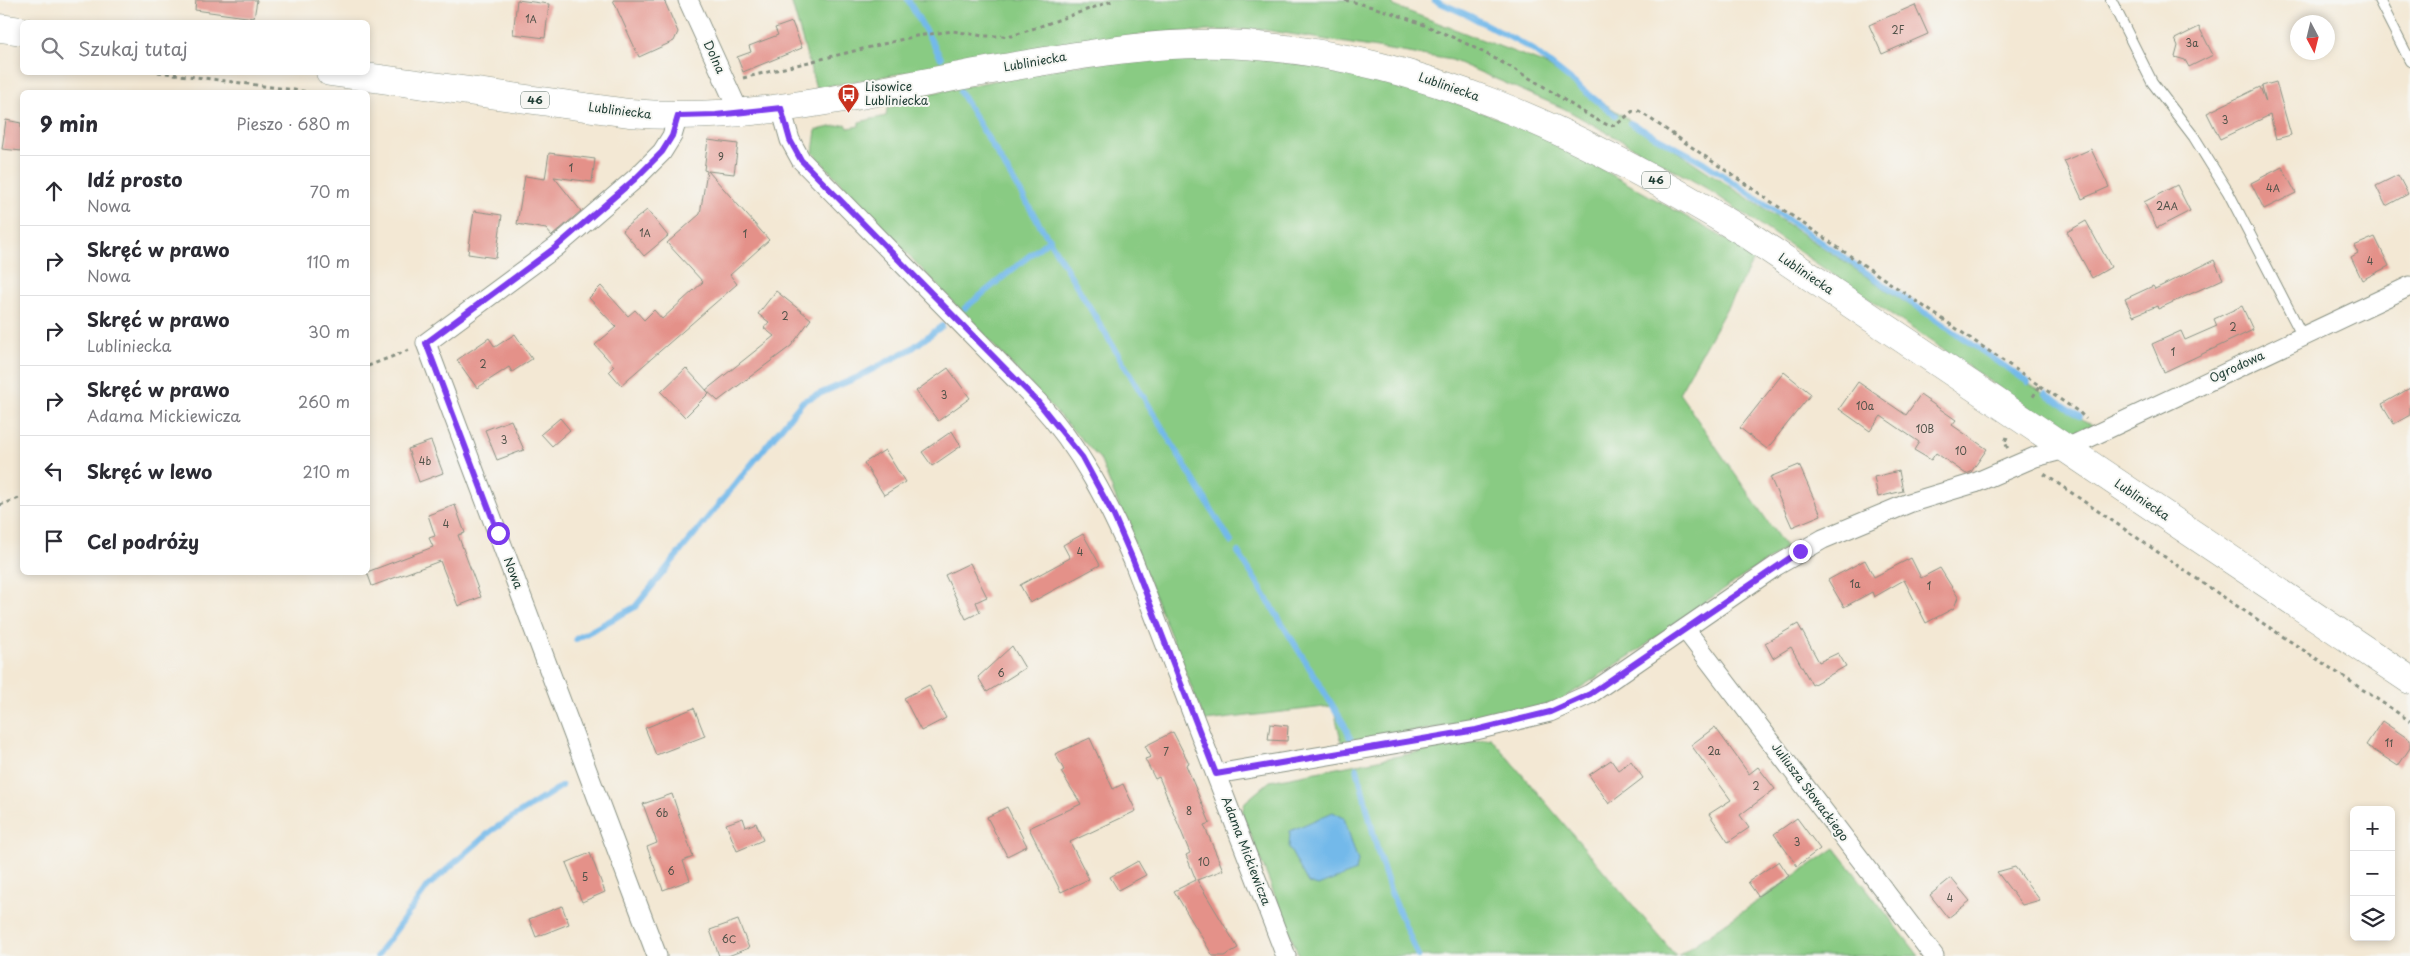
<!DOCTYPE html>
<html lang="pl">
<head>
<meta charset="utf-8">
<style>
  body { margin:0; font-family:"Playpen Sans",sans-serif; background:#f7f7f7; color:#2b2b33 }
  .controls { position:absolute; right:15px; bottom:15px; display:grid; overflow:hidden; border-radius:8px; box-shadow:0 2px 8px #0003 }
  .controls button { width:45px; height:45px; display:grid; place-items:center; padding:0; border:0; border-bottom:1px solid #e1e1e2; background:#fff; color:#2b2b33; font:25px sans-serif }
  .compass { position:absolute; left:2290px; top:15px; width:45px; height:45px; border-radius:50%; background:#fff; box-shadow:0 2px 8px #0003; rotate:173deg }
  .stop { position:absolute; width:15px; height:15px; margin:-11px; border:4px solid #7c3aed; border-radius:50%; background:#fff }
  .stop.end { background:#7c3aed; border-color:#fff; box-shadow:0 1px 5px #0008 }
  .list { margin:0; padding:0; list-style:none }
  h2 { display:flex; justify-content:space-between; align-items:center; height:65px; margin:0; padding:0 20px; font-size:21px }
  h2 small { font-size:16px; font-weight:400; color:#7c7c81 }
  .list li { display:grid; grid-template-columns:32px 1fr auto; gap:15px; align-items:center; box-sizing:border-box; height:70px; padding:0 20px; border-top:1px solid #e1e1e2 }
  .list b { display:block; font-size:19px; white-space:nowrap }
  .list p { margin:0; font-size:16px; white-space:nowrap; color:#7c7c81 }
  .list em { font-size:16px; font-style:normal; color:#7c7c81 }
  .icon { flex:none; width:28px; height:28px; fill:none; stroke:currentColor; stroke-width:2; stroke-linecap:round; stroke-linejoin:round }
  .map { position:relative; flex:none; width:2410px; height:956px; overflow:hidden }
  .search { position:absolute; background:#fff; box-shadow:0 2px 8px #0003; left:20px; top:20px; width:350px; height:55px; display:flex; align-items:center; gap:12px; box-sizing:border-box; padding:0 18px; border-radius:8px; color:#7c7c81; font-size:19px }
  .panel { position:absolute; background:#fff; box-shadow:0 2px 8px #0003; left:20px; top:90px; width:350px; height:485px; border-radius:8px }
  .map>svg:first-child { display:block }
  .green { fill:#89cb83; stroke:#54845c }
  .water { fill:#73b9ea; stroke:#497b8f }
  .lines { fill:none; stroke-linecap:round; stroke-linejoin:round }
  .stream { stroke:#73b9ea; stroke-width:6 }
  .building { fill:#e49189 }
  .service-casing { stroke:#899284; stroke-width:12 }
  .minor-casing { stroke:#899284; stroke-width:21 }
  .primary-casing { stroke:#899284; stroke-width:29 }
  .path { stroke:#899284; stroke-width:3; stroke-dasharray:4 4; stroke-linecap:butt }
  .service { stroke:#fff; stroke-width:10 }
  .minor { stroke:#fff; stroke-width:19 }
  .primary { stroke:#fff; stroke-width:28 }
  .route { stroke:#7c3aed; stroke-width:6 }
  .labels { text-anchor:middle; stroke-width:4; stroke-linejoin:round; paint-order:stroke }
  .number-label { font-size:10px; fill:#505249 }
  .shield { fill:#f6f6f2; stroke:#60746d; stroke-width:1 }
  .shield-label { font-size:11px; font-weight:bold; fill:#1f3d34 }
  .street-label { font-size:12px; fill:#1f3d34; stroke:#f6f6f2 }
  .poi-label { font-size:12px; fill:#1f3d34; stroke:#f6f6f2; text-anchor:start }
</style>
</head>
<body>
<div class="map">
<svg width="2410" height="956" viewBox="0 0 2410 956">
  <rect width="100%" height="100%" fill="#f6f6f2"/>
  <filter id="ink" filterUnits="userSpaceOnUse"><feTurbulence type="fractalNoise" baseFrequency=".02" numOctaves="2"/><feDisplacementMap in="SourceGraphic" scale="10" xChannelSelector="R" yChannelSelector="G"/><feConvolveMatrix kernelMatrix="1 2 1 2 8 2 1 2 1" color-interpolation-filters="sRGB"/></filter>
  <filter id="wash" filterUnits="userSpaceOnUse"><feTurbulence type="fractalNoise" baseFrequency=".0096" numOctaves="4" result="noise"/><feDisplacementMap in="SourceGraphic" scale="20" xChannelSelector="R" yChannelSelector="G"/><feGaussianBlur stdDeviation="1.12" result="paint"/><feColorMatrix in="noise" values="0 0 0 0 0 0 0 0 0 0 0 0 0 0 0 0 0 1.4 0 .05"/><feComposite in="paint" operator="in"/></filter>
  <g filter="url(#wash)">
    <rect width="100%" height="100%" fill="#f3e8d4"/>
    <g class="green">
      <polygon points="791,0 1391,0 1394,6 1543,63 2093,426 2076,433 2064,432 1706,188 1565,109 1452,60 1259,29 1152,33 962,63 816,88"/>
      <polygon points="1205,51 1378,75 1536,132 1756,256 1679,393 1786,548 1699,606 1639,650 1558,702 1503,716 1342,744 1333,706 1205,721 1100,459 813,153 816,130 846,124 848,128 859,126 859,122 886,116 887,109 921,95 1075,65"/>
      <polygon points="1491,738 1676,956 1299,956 1242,813 1245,802 1270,781"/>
      <polygon points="1835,848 1919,956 1678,956"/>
    </g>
    <polygon class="water" points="1333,812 1344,818 1358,861 1356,871 1318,886 1308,883 1289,848 1290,831"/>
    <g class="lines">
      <g class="stream">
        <polyline points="908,0 941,58"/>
        <polyline points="1434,0 1470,16 1530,48 1615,115"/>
        <polyline points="960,92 1231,542"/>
        <polyline points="1630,123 1703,162 2028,382"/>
        <polyline points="965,308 1050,239"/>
        <polyline points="2046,394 2080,416"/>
        <polyline points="1238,552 1344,724 1351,740"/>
        <polyline points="576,639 635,607 803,401 858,377 911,349 942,326"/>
        <polyline points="1357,768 1378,852 1390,890 1418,956"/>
        <polyline points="377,956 428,886 491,831 562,786"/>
      </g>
    </g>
    <g id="blocks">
      <g class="building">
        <polygon points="196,0 257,0 254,18 195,10"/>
        <polygon points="517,0 549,4 545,38 513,34"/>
        <polygon points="613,0 664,0 678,32 674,41 639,57"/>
        <polygon points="1915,5 1928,34 1882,54 1869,25"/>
        <polygon points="792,22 802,48 743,72 737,57 751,52 749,46 778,35 775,28"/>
        <polygon points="2199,27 2213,55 2189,67 2185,60 2175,57 2178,46 2175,39"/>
        <polygon points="2276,82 2291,135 2276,139 2270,115 2220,139 2207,113 2260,87 2266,102 2262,86"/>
        <polygon points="6,120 21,123 22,151 2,149"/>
        <polygon points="708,140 738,144 734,174 708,171 769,240 730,275 737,284 621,385 609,371 614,366 595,345 616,327 589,298 601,286 628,316 635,310 644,320 654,310 662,319 703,282 667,243 700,214 707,171 704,170"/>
        <polygon points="2091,149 2109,187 2082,199 2064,161"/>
        <polygon points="549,153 595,159 592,182 554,177 581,211 552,236 546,229 517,224 525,176 545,179"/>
        <polygon points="2282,167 2296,193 2264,209 2251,183"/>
        <polygon points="2398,175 2408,194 2386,206 2376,186"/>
        <polygon points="2177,185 2190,211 2157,228 2144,202"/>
        <polygon points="647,210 668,236 644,256 622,230"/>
        <polygon points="474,211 502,215 496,258 468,254"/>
        <polygon points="2086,221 2111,267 2092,278 2067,232"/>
        <polygon points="2375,237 2389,266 2362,280 2351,257 2358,253 2354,246"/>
        <polygon points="2214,260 2223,279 2158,309 2157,306 2133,316 2125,299 2153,286 2155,289"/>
        <polygon points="776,291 811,319 791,346 718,401 706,390 774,336 764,328 769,322 758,314"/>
        <polygon points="2242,306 2253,330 2164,372 2152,344 2181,331 2185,340 2217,326 2214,319"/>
        <polygon points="515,334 532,359 512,372 509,367 477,388 457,360 489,338 495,347"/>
        <polygon points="686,368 709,393 685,417 661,392"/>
        <polygon points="948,368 970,398 938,421 916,391"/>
        <polygon points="1784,372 1811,394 1767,449 1740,428"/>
        <polygon points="1858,382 1906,415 1920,395 1956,420 1952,425 1987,449 1971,472 1966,474 1936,453 1931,460 1914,450 1919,442 1881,416 1870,431 1839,409"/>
        <polygon points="2410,388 2410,415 2394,424 2382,404"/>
        <polygon points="560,418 570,430 552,446 541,434"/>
        <polygon points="511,420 524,450 497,460 485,430"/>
        <polygon points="952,431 961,446 932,466 922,452"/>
        <polygon points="431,441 443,473 419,482 408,449"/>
        <polygon points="885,450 905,482 884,495 864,463"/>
        <polygon points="1799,465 1821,515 1792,527 1770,477"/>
        <polygon points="1899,471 1903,491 1878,497 1874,477"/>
        <polygon points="455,505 465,533 458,535 481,597 458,606 440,561 372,586 367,572 433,547 429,538 435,536 428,515"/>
        <polygon points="1083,534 1100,565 1030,603 1020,585 1070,558 1063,545"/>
        <polygon points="1911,558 1921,578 1940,568 1958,597 1954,608 1926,623 1904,580 1874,597 1872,592 1844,607 1828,580 1865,560 1874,577"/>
        <polygon points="970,563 987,597 976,602 980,612 966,619 945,575"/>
        <polygon points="1798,624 1819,662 1838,653 1846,666 1812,685 1791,647 1773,658 1765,643"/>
        <polygon points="1012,646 1025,668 987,692 978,677"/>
        <polygon points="929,685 946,718 921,731 904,698"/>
        <polygon points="694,708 705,736 656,755 645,728"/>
        <polygon points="2382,721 2410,740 2410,748 2398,766 2366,745"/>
        <polygon points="1270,724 1288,726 1287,741 1268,740"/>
        <polygon points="1715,727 1749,774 1758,767 1775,789 1740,815 1749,828 1728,842 1709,814 1731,800 1691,745"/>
        <polygon points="1173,732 1189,763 1186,765 1210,823 1204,825 1223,870 1197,880 1238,948 1224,956 1213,956 1174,891 1196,880 1186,855 1190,853 1159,777 1155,779 1145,759 1151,757 1145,746"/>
        <polygon points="1090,738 1113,789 1123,784 1136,811 1070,842 1089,879 1061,892 1029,828 1081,804 1061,772 1064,770 1055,754"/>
        <polygon points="1611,760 1618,770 1631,761 1643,778 1609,804 1589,775"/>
        <polygon points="672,794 693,857 683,861 690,880 663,890 647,847 657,843 643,804"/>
        <polygon points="1007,807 1027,846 1007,856 987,817"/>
        <polygon points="743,818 746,827 756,823 763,840 737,851 726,824"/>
        <polygon points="1797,818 1820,849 1797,866 1774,834"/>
        <polygon points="590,853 605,892 582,902 566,863"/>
        <polygon points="1138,861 1146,875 1118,890 1110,877"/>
        <polygon points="1779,861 1789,876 1758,896 1748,882"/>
        <polygon points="2015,867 2040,900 2022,905 1997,872"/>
        <polygon points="1951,878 1970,901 1948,918 1930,895"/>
        <polygon points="562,906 569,924 536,937 529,919"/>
        <polygon points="738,920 749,948 728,956 719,956 710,930"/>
      </g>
    </g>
  </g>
  <g filter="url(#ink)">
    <use href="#blocks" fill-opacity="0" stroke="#899284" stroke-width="1"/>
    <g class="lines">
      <defs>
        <g id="service">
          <polyline points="2111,0 2152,82 2194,137 2228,192 2303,337"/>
          <polyline points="2379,0 2410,61"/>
        </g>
        <g id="minor">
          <polyline points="688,0 740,114"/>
          <path d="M781,108L790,140L801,160L1038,402C1081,449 1108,502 1133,560L1286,956"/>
          <polyline points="1685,629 1934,956"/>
          <polyline points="1216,774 1476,730 1550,712 1590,694 1776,566 1823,539 1909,503 1975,483 2035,457 2065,449 2410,286"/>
          <polyline points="657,956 426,343 556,247 635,179 662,152 672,136 678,116"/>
        </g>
        <g id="primary">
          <polyline points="0,28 22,31"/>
          <path d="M330,72L629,113C754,124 876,90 998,69C1073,56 1148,42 1224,44C1414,50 1584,135 1744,232L2410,680"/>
        </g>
      </defs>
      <use href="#service" class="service-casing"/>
      <use href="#minor" class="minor-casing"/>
      <use href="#primary" class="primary-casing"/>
      <g class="path">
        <path d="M1345,0C1414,16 1470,43 1531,79C1556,93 1583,115 1610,126L1616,125L1633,111H1639L2040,386L2032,398"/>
        <polyline points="158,72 309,92"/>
        <polyline points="743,78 916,36 953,31 983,36 1012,36 1115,0"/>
        <polyline points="368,366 409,350"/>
        <polyline points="2040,386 2079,412 2086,419"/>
        <polyline points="2007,437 2005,442 2008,449"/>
        <polyline points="2044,474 2219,594 2410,721"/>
        <polyline points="0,505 22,497"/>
      </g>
      <use href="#service" class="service"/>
      <use href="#minor" class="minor"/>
      <use href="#primary" class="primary"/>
    </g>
  </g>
  <g class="lines" filter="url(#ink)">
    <polyline class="route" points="498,533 426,343 556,247 635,179 662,152 672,136 678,116 716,115 781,108 790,140 801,160 1038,402 1082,457 1114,516 1133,560 1216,774 1476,730 1550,712 1590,694 1800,551"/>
  </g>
  <defs>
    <symbol id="bus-pin" viewBox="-11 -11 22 30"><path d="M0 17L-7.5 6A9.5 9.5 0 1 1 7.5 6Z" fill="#c8321e" stroke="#f6f6f2"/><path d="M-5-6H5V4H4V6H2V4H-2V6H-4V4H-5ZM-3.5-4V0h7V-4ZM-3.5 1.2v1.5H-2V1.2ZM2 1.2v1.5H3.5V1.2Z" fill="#fff"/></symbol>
  </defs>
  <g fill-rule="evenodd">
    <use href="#bus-pin" x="836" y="82" width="25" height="34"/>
  </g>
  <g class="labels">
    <g class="number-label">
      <text x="531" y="23">1A</text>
      <text x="1898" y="34">2F</text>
      <text x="2192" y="47">3a</text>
      <text x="2225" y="124">3</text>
      <text x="721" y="161">9</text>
      <text x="571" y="172">1</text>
      <text x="2273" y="192">4A</text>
      <text x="2167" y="210">2AA</text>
      <text x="645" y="237">1A</text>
      <text x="745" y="238">1</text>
      <text x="2370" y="265">4</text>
      <text x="785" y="320">2</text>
      <text x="2233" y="331">2</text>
      <text x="2173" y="356">1</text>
      <text x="483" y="368">2</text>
      <text x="944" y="399">3</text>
      <text x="1865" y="410">10a</text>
      <text x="1925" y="433">10B</text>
      <text x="504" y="444">3</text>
      <text x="1961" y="455">10</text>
      <text x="425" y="465">4b</text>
      <text x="446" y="528">4</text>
      <text x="1080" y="556">4</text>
      <text x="1855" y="588">1a</text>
      <text x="1929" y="590">1</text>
      <text x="1001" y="677">6</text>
      <text x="2389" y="747">11</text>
      <text x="1714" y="755">2a</text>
      <text x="1166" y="756">7</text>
      <text x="1756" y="790">2</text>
      <text x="1189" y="815">8</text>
      <text x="662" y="817">6b</text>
      <text x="1797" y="846">3</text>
      <text x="1204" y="866">10</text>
      <text x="671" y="875">6</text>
      <text x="585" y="881">5</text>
      <text x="1950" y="902">4</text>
      <text x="729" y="943">6C</text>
    </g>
    <g class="shield">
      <rect x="521" y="91.5" width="28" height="17" rx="4"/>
      <rect x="1642" y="171.5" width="28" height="17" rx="4"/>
    </g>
    <g class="shield-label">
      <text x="535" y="104">46</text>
      <text x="1656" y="184">46</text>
    </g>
    <g class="street-label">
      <text transform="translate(714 57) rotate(66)" y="4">Dolna</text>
      <text transform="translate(1035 62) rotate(-10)" y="4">Lubliniecka</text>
      <text transform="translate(1449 87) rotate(19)" y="4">Lubliniecka</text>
      <text transform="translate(620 111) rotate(7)" y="4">Lubliniecka</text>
      <text transform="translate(1806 274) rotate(34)" y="4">Lubliniecka</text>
      <text transform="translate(2237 367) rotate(-25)" y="4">Ogrodowa</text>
      <text transform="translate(2142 500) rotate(34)" y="4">Lubliniecka</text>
      <text transform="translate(513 573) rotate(69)" y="4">Nowa</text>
      <text transform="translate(1810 792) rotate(53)" y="4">Juliusza Słowackiego</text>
      <text transform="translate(1246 851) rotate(69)" y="4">Adama Mickiewicza</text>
    </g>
    <g class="poi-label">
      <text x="865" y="91">Lisowice<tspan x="865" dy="14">Lubliniecka</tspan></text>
    </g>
  </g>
</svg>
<div class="controls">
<button>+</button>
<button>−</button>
<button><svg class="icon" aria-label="layers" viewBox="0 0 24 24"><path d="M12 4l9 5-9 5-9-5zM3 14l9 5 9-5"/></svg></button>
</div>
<svg class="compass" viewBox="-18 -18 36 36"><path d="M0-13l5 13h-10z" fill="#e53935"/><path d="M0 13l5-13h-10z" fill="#7c7c81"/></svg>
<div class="stop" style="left:498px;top:533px"></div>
<div class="stop end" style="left:1800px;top:551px"></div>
<div class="search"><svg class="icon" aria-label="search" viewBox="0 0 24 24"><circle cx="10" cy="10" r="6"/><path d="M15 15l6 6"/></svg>Szukaj tutaj</div>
<section class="panel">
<h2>9 min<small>Pieszo · 680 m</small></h2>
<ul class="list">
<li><svg class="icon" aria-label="ahead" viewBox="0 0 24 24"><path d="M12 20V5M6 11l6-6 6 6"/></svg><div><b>Idź prosto</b><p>Nowa</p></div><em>70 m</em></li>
<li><svg class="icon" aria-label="right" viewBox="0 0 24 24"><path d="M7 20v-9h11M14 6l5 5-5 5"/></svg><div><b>Skręć w prawo</b><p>Nowa</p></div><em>110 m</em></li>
<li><svg class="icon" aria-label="right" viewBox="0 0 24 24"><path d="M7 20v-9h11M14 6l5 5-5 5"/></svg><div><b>Skręć w prawo</b><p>Lubliniecka</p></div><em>30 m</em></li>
<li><svg class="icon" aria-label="right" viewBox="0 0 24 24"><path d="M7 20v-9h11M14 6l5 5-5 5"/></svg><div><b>Skręć w prawo</b><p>Adama Mickiewicza</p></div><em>260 m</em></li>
<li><svg class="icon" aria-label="left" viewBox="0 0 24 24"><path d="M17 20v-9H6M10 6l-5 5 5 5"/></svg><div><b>Skręć w lewo</b></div><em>210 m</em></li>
<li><svg class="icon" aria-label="arrive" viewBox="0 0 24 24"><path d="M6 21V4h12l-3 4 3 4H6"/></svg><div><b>Cel podróży</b></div></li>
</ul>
</section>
</div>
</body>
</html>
